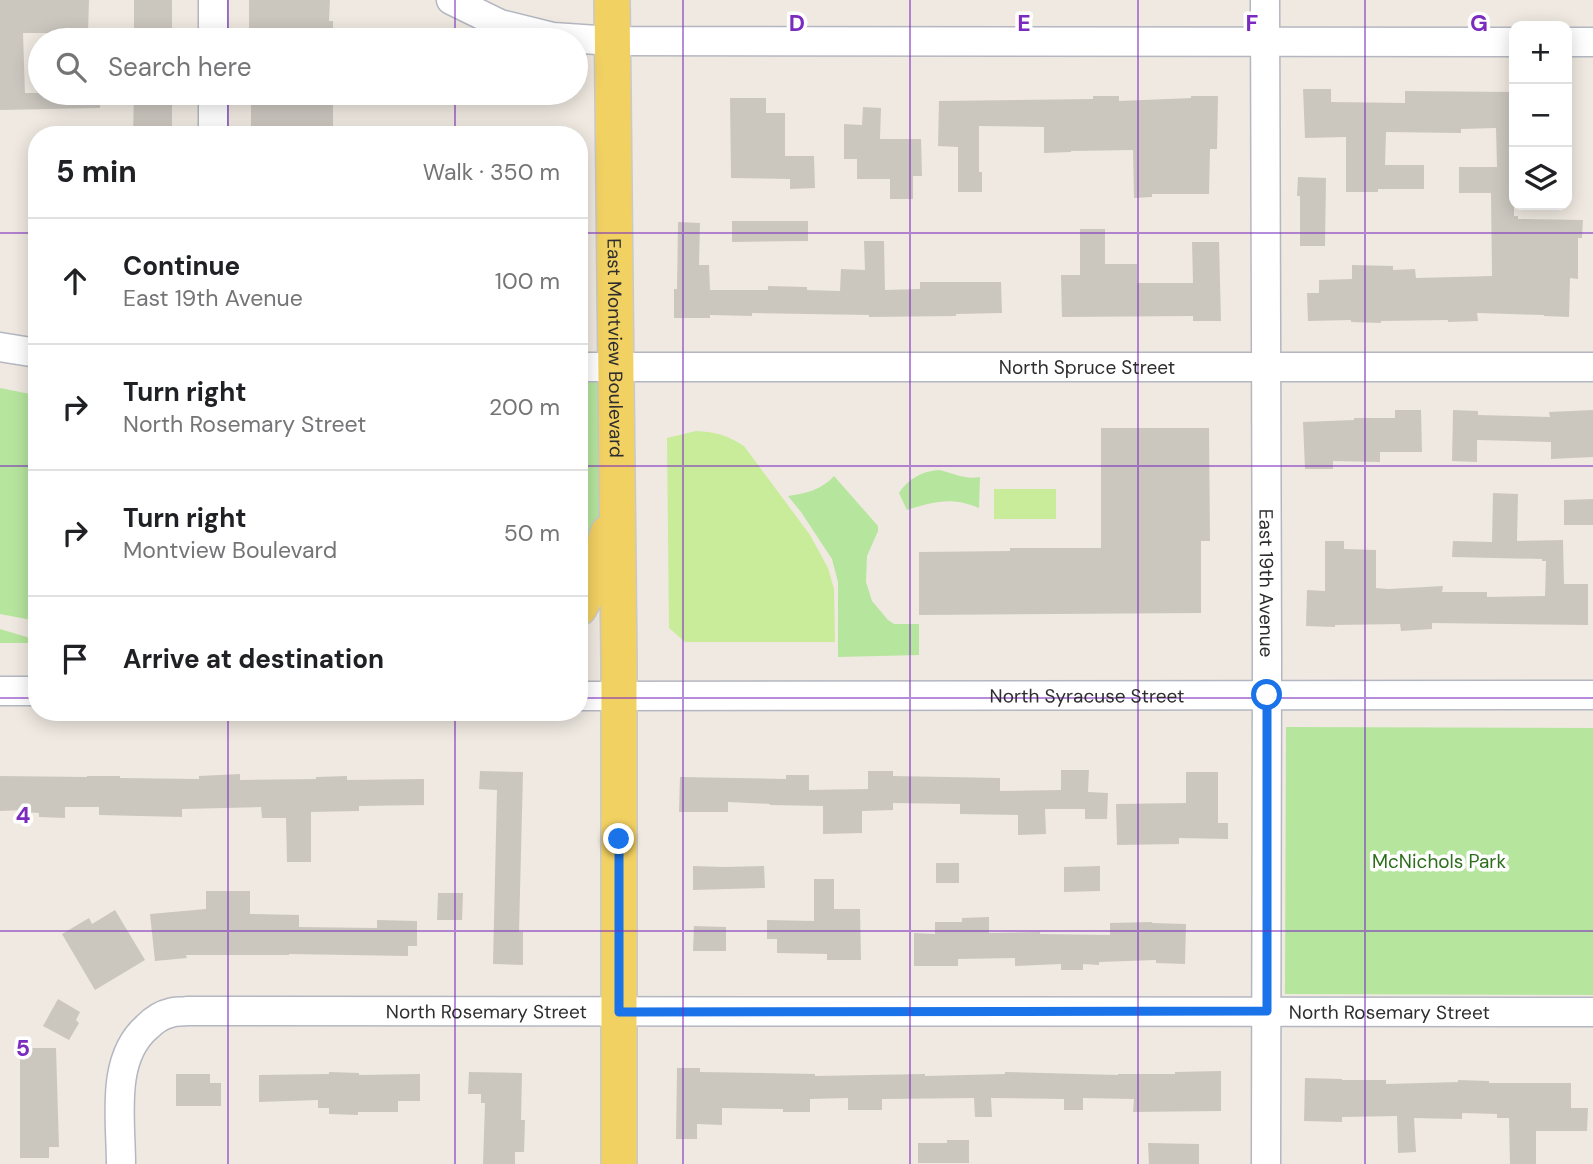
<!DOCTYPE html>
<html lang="en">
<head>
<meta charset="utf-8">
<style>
  body { margin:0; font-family:"DM Sans",sans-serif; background:#f6f6f6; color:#202124 }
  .controls { position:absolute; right:21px; top:21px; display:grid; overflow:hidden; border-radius:14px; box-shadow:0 4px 18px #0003 }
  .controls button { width:63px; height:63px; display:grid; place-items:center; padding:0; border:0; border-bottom:2px solid #e0e0e0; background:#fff; color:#202124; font:35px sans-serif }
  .stop { position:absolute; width:21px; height:21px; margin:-16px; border:5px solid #1a73e8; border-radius:50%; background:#fff }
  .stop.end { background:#1a73e8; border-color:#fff; box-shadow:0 2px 7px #0008 }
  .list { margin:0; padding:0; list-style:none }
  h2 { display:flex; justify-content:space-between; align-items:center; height:91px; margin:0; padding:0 28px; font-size:30px }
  h2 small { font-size:23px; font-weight:400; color:#757577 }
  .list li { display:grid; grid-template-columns:46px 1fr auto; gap:21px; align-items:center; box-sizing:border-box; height:126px; padding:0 28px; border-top:2px solid #e0e0e0 }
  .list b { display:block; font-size:26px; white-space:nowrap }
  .list p { margin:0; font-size:23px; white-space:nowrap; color:#757577 }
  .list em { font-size:23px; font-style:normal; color:#757577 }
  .icon { flex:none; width:38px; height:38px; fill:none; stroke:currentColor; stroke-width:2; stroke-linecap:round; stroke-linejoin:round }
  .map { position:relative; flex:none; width:1593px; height:1164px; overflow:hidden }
  .search { position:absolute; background:#fff; box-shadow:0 4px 18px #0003; left:28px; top:28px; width:560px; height:77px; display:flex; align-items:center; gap:18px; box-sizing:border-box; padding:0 24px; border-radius:38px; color:#757577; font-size:26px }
  .panel { position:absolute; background:#fff; box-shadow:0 4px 18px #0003; left:28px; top:126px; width:560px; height:595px; border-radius:28px }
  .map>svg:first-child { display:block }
  .green { fill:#b6e59e }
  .pitch { fill:#c9ec9a }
  .building { fill:#cbc7bf }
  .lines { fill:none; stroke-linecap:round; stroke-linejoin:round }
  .minor-casing { stroke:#b4b7c1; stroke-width:31 }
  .major-casing { stroke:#c9c9c9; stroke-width:38 }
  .minor { stroke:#fff; stroke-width:28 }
  .major { stroke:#f2d163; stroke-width:35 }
  .route { stroke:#1a73e8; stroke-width:9 }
  .grid { fill:none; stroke:#7b2cbf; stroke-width:2; stroke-opacity:0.55 }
  .labels { text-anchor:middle; stroke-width:7; stroke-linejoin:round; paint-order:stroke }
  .street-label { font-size:19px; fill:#2e2e2e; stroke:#fff }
  .park-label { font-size:19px; fill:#2c6e1b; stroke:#fff }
  .grid-label { font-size:23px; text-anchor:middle; font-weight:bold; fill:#7b2cbf; stroke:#fff; stroke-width:7; stroke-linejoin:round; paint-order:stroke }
</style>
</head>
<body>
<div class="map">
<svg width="1593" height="1164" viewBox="0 0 1593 1164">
  <rect width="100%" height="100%" fill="#efe9e1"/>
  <g class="green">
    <polygon points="579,367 617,368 617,503 579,608"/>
    <polygon points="0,388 35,395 37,398 37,621 0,614"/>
    <path d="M939,470C953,473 965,480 980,477L979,508C952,497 935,501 907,510L899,493C908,479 922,471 939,470Z"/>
    <path d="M834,476L878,526V531L867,556L866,582L872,601L888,620L894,624H919V655L838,657V582L832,559L801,512L788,496C805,494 823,489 834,476Z"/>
    <polygon points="0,629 37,640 37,643 0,643"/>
    <polygon points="1286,727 1593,728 1593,995 1285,994"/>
  </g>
  <g class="pitch">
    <path d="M696,431C716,432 727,435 744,446L810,535L828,568L834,589L835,642H685L669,628L667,438Z"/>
    <rect x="994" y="489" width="62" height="30"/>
  </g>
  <g class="building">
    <polygon points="0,0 89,0 88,33 23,33 25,93 100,93 100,108 0,110"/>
    <rect x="134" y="0" width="38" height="40"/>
    <polygon points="249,0 330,0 329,21 333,21 333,40 249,40"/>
    <polygon points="1303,89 1331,89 1331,102 1405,103 1405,91 1514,92 1514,216 1518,216 1518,219 1583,220 1582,238 1578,238 1578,279 1570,278 1569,317 1544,316 1544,315 1477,313 1478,321 1448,322 1448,320 1381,321 1381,323 1351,322 1351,320 1308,321 1307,293 1319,293 1319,280 1352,279 1352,265 1393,266 1393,270 1415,269 1416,278 1492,276 1491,193 1459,193 1459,167 1497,167 1496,128 1461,129 1461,133 1386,132 1385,165 1424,165 1424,189 1378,189 1378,192 1346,192 1346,137 1305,138"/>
    <polygon points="134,93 172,93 172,135 133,135"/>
    <polygon points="1093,96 1119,96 1119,101 1191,98 1191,96 1218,96 1217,149 1210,149 1209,194 1152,194 1152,197 1134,198 1133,150 1071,151 1071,152 1044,153 1044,127 979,126 979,172 982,172 982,192 958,192 958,147 938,146 939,101 1093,99"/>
    <polygon points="730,98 766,98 766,113 785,113 785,156 814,156 815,188 790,189 790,179 731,178"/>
    <polygon points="251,101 295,101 295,104 333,104 333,129 251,128"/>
    <polygon points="863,107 881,108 880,139 921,139 922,176 913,176 913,199 890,199 890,179 857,179 857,159 844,159 844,124 862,125"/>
    <polygon points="1298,177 1326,178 1325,246 1300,246 1300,196 1297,196"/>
    <polygon points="732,221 808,221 808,241 732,242"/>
    <polygon points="678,222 700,223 699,265 709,265 710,290 768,290 768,286 807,287 807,290 840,291 841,269 865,270 864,241 884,241 885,290 920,289 920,282 1001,282 1002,313 956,314 956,316 869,317 869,315 752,313 752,316 710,315 710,318 674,318 674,289 677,289"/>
    <polygon points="1080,229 1105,229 1105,264 1137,264 1137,283 1193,283 1192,242 1219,242 1221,321 1193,321 1193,316 1062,317 1061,275 1080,275"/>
    <polygon points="1395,410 1421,410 1422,452 1380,452 1380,462 1333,461 1333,469 1305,469 1303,422 1354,420 1354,418 1395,418"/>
    <polygon points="1453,410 1478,411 1478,415 1550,417 1549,412 1593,410 1593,457 1551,459 1551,442 1477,440 1477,462 1452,461"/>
    <polygon points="1101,428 1209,428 1210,541 1201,541 1201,613 919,615 919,552 1010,551 1010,548 1101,548"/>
    <polygon points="1493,493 1518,494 1517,541 1563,540 1564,584 1588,584 1588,625 1432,623 1432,629 1401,631 1400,624 1335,625 1335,627 1306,626 1307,590 1325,591 1325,541 1344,541 1344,549 1376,550 1376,588 1389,589 1443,586 1442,592 1487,592 1487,597 1545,596 1546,561 1542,561 1542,559 1452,557 1453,541 1492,542"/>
    <polygon points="1593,499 1593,525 1564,525 1564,500"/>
    <polygon points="1061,770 1089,770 1088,792 1108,793 1107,819 1085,819 1085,809 1045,809 1046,834 1018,835 1018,815 960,814 960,804 893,803 893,810 862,811 862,833 823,834 823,806 770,805 770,804 728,802 728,812 679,812 680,777 786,779 786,775 809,775 809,790 868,789 868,771 893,771 893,776 1000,778 1000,791 1061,790"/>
    <polygon points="480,771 523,772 519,932 523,932 523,965 493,964 497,790 479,789"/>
    <polygon points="1186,772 1218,772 1218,823 1228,823 1228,839 1179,838 1179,844 1117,845 1116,804 1186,803"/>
    <polygon points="240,774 240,780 316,779 316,777 347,776 347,780 424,779 424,805 359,806 359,811 311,812 311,862 287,862 286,818 262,818 261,807 182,809 182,817 99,815 99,807 65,807 65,818 39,817 39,813 24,812 24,810 0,811 0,776 87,777 87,776 120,776 120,778 199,779 199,776"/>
    <rect x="936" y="863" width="23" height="20"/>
    <polygon points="693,866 724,867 764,866 765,888 693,890"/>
    <polygon points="1100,866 1100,891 1064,892 1064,867"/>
    <polygon points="814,879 834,879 834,909 860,909 861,960 827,960 827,954 777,953 777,939 767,939 767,920 814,921"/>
    <polygon points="206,891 250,891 250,914 299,915 299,927 377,928 377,920 417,921 417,946 408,946 408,956 289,954 289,955 186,955 187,958 155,961 150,914 206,909"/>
    <polygon points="438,893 463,893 462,920 437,920"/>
    <polygon points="115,910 145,960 95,990 62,934 89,918 92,924"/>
    <polygon points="989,917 989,933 1040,932 1040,934 1110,935 1110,923 1152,922 1152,923 1186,924 1185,964 1156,963 1156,960 1099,962 1099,965 1083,964 1083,970 1061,970 1061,964 1015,966 1015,958 958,959 958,966 914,966 914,933 935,934 935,922 962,922 962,918"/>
    <polygon points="694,926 726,927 726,951 693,951"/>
    <polygon points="58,999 80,1012 76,1020 79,1023 69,1040 43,1026"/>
    <polygon points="20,1048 56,1048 59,1147 49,1147 49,1158 20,1158"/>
    <polygon points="677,1068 700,1068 700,1072 815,1074 815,1076 925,1074 925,1076 1005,1074 1005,1072 1118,1075 1118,1074 1175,1074 1175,1072 1221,1071 1221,1111 1133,1112 1134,1099 1083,1098 1083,1110 1064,1110 1064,1099 991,1098 992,1117 975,1117 974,1098 882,1099 882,1110 848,1110 848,1098 810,1099 810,1112 783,1112 783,1109 722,1108 722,1125 697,1124 697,1139 676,1139"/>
    <polygon points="329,1072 359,1073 359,1075 420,1074 420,1101 398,1101 398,1112 358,1112 358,1115 329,1114 329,1108 318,1108 318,1100 259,1102 259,1075 329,1074"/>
    <polygon points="469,1072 522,1073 521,1120 525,1120 524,1152 515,1152 515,1164 483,1164 485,1103 481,1103 481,1094 468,1094"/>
    <polygon points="176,1074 210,1074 210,1083 221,1083 221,1106 176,1106"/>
    <polygon points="1305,1078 1342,1079 1342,1080 1386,1080 1386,1084 1458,1082 1458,1080 1489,1081 1489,1083 1571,1083 1571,1108 1588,1108 1587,1131 1536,1131 1536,1164 1510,1164 1509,1118 1497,1118 1497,1114 1462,1113 1462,1119 1414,1118 1416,1152 1398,1153 1397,1116 1342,1117 1342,1122 1304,1121"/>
    <polygon points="947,1140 969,1140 969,1163 918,1163 918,1143 947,1143"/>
    <polygon points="1148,1143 1199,1144 1199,1164 1149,1164"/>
  </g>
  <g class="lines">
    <defs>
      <g id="minor">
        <polyline points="213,0 213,40"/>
        <polyline points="451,0 500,24 553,37 612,41 1514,42"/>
        <path id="s1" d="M1265,0L1267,660L1266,1164"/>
        <polyline points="1567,42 1593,42"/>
        <polyline points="213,93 213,135"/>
        <polyline points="0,347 37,353"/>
        <path id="s2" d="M579,367H1593"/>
        <polyline points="0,691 37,691"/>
        <path id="s3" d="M579,696L1593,695"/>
        <path id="s4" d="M121,1164C121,1120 110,1059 147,1027C153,1021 161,1015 170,1013C175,1011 181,1012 187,1011L1593,1012"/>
      </g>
      <g id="major">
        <path id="s5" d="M612,0L619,664V1164"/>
        <polyline points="579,608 591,586 608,533"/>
      </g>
    </defs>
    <use href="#minor" class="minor-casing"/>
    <use href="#major" class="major-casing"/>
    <use href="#minor" class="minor"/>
    <use href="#major" class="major"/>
  </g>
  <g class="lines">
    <polyline class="route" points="619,839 619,1012 1267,1011 1267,695"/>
  </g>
  <path class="grid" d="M228,0V40M455,0V40M683,0V1164M910,0V1164M1138,0V1164M1365,0V1164M228,93V135M455,93V135M0,233H37M579,233H1593M0,466H37M579,466H1593M0,698H37M579,698H1593M228,712V1164M455,712V1164M0,931H1593"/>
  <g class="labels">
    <g class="street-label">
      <text dy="7" stroke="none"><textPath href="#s5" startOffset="348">East Montview Boulevard</textPath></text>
      <text dy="7" stroke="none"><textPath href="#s2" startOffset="508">North Spruce Street</textPath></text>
      <text dy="7" stroke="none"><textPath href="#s1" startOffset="583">East 19th Avenue</textPath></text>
      <text dy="7" stroke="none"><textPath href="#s3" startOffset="508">North Syracuse Street</textPath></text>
      <text dy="7" stroke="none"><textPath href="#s4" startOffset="1391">North Rosemary Street</textPath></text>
      <text dy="7" stroke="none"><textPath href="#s4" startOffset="488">North Rosemary Street</textPath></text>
    </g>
    <g class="park-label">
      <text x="1439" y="868">McNichols Park</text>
    </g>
  </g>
  <g class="grid-label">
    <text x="797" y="31">D</text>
    <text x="1024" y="31">E</text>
    <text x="1252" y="31">F</text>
    <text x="1479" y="31">G</text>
    <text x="23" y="823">4</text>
    <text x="23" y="1056">5</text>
  </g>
</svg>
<div class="controls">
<button>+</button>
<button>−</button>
<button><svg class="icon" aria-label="layers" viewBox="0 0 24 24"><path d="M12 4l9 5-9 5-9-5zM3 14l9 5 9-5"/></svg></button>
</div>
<div class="stop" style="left:1267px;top:695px"></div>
<div class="stop end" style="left:619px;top:839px"></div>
<div class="search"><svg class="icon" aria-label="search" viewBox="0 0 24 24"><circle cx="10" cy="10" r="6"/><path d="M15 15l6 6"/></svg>Search here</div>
<section class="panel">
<h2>5 min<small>Walk · 350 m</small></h2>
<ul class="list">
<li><svg class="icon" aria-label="ahead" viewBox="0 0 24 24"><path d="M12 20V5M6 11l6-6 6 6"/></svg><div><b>Continue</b><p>East 19th Avenue</p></div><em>100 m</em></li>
<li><svg class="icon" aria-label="right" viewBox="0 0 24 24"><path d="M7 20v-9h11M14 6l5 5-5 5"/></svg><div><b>Turn right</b><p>North Rosemary Street</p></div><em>200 m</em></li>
<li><svg class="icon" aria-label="right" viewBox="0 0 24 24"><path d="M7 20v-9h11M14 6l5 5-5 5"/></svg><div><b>Turn right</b><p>Montview Boulevard</p></div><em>50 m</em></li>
<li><svg class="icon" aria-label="arrive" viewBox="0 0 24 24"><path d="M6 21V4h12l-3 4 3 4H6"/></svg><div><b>Arrive at destination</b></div></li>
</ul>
</section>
</div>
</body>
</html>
